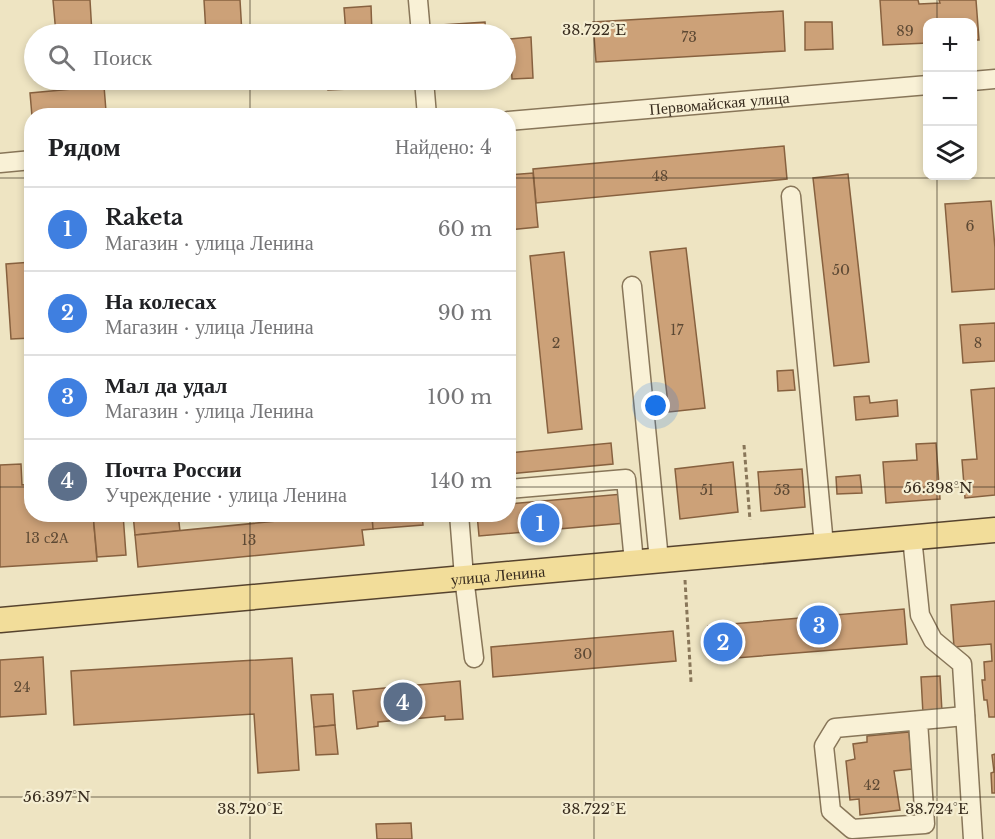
<!DOCTYPE html>
<html lang="ru">
<head>
<meta charset="utf-8">
<style>
  body { margin:0; font-family:"Libre Baskerville",serif; background:#f2f2f2; color:#202124 }
  .controls { position:absolute; right:18px; top:18px; display:grid; overflow:hidden; border-radius:12px; box-shadow:0 3px 9px #0003 }
  .controls button { width:54px; height:54px; display:grid; place-items:center; padding:0; border:0; border-bottom:2px solid #e0e0e0; background:#fff; color:#202124; font:30px sans-serif }
  .you { position:absolute; left:656px; top:406px; width:21px; height:21px; margin:-15px; border:4px solid #fff; border-radius:50%; background:#1a73e8; box-shadow:0 0 0 9px #1a73e833 }
  .badge { display:grid; place-items:center; width:39px; height:39px; border-radius:50%; background:#d93025; color:#fff; font-size:20px; font-weight:700 }
  .pin { position:absolute; translate:-50% -50%; border:3px solid #fff; box-shadow:0 2px 6px #0006 }
  .list { margin:0; padding:0; list-style:none }
  h2 { display:flex; justify-content:space-between; align-items:center; height:78px; margin:0; padding:0 24px; font-size:26px }
  h2 small { font-size:20px; font-weight:400; color:#757577 }
  .list li { display:grid; grid-template-columns:39px 1fr auto; gap:18px; align-items:center; box-sizing:border-box; height:84px; padding:0 24px; border-top:2px solid #e0e0e0 }
  .list b { display:block; font-size:22px; white-space:nowrap }
  .list p { margin:0; font-size:20px; white-space:nowrap; color:#757577 }
  .list em { font-size:20px; font-style:normal; color:#757577 }
  .icon { flex:none; width:33px; height:33px; fill:none; stroke:currentColor; stroke-width:2; stroke-linecap:round; stroke-linejoin:round }
  .map { position:relative; flex:none; width:995px; height:839px; overflow:hidden }
  .search { position:absolute; background:#fff; box-shadow:0 3px 9px #0003; left:24px; top:24px; width:492px; height:66px; display:flex; align-items:center; gap:15px; box-sizing:border-box; padding:0 21px; border-radius:33px; color:#757577; font-size:22px }
  .panel { position:absolute; background:#fff; box-shadow:0 3px 9px #0003; left:24px; top:108px; width:492px; height:414px; border-radius:24px }
  .map>svg:first-child { display:block }
  .building { fill:#cca178; stroke:#87613f; stroke-width:1.5 }
  .lines { fill:none; stroke-linecap:round; stroke-linejoin:round }
  .minor-casing { stroke:#887659; stroke-width:21 }
  .major-casing { stroke:#56432e; stroke-width:27 }
  .path { stroke:#887659; stroke-width:3; stroke-dasharray:4.5 3; stroke-linecap:butt }
  .minor { stroke:#f9f1d6; stroke-width:18 }
  .major { stroke:#f2dd9a; stroke-width:24 }
  .ticks { fill:none; stroke:#382c1e; stroke-width:1.5; stroke-opacity:0.45 }
  .labels { text-anchor:middle; stroke-width:4.5; stroke-linejoin:round; paint-order:stroke }
  .number-label { font-size:14px; fill:#5d4934 }
  .street-label { font-size:16px; fill:#382c1e; stroke:#f5eed2 }
  .ticks-label { font-size:15px; text-anchor:middle; fill:#382c1e; stroke:#f5eed2; stroke-width:4.5; stroke-linejoin:round; paint-order:stroke }
</style>
</head>
<body>
<div class="map">
<svg width="995" height="839" viewBox="0 0 995 839">
  <rect width="100%" height="100%" fill="#eee4c2"/>
  <g class="building">
    <polygon points="53,0 90,0 92,34 56,34"/>
    <polygon points="204,0 240,0 242,34 206,34"/>
    <polygon points="880,0 918,0 919,4 940,3 939,0 976,0 979,40 972,40 972,22 928,22 928,43 883,45"/>
    <polygon points="371,6 372,34 346,34 344,8"/>
    <polygon points="783,11 785,51 596,62 593,22"/>
    <polygon points="485,22 486,34 442,34 441,25"/>
    <polygon points="805,22 832,22 833,49 805,50"/>
    <polygon points="531,37 533,78 512,79 510,39"/>
    <polygon points="328,80 348,80 349,89 328,90"/>
    <polygon points="348,80 375,80 375,87 349,89"/>
    <polygon points="104,86 106,111 56,116 32,116 30,93"/>
    <polygon points="784,146 787,179 536,203 533,169"/>
    <polygon points="533,173 538,227 508,230 508,175"/>
    <polygon points="848,174 869,362 834,366 813,178"/>
    <polygon points="991,201 995,248 995,289 952,292 945,204"/>
    <polygon points="686,248 705,408 669,412 650,252"/>
    <polygon points="564,252 582,429 548,433 530,256"/>
    <polygon points="32,262 32,338 11,339 6,264"/>
    <polygon points="995,323 995,361 963,363 960,325"/>
    <polygon points="793,370 795,390 778,391 777,371"/>
    <polygon points="995,388 995,495 965,498 962,460 977,459 971,390"/>
    <polygon points="869,396 870,403 897,400 898,416 856,420 854,397"/>
    <polygon points="611,443 613,464 508,474 508,453"/>
    <polygon points="936,443 940,499 886,503 883,462 917,460 916,444"/>
    <polygon points="733,462 738,512 680,519 675,469"/>
    <polygon points="21,464 22,485 32,484 32,514 93,514 97,561 0,567 0,465"/>
    <polygon points="802,469 805,507 761,511 758,472"/>
    <polygon points="860,475 862,493 837,494 836,477"/>
    <polygon points="623,494 626,523 479,536 477,514 508,514 508,504"/>
    <polygon points="93,514 123,514 126,555 97,557"/>
    <polygon points="133,514 178,514 180,531 135,535"/>
    <polygon points="349,514 372,514 373,529 362,530 364,545 138,567 135,535"/>
    <polygon points="372,514 422,514 423,525 373,529"/>
    <polygon points="995,601 995,717 989,717 987,700 984,700 982,680 985,680 984,662 992,661 991,644 954,647 951,605"/>
    <polygon points="904,609 907,644 711,660 708,626"/>
    <polygon points="673,631 676,661 493,677 491,647"/>
    <polygon points="43,657 46,714 0,717 0,660"/>
    <polygon points="292,658 299,770 258,773 254,714 74,725 71,671"/>
    <polygon points="940,676 942,712 923,714 921,677"/>
    <polygon points="460,681 463,719 445,720 445,716 378,722 378,726 357,729 353,691"/>
    <polygon points="333,694 335,725 314,727 311,695"/>
    <polygon points="335,725 338,754 316,755 314,727"/>
    <polygon points="909,732 912,769 894,771 900,810 860,815 859,799 850,800 846,761 855,759 853,744 867,742 867,736"/>
    <polygon points="995,754 995,793 992,793 991,773 994,772 992,755"/>
    <polygon points="411,823 412,839 377,839 376,824"/>
  </g>
  <g class="lines">
    <defs>
      <g id="minor">
        <polyline points="418,0 421,34"/>
        <polyline points="424,80 427,116"/>
        <polyline points="972,81 995,79"/>
        <path id="s1" d="M508,121L928,85"/>
        <polyline points="0,163 32,160"/>
        <polyline points="791,196 824,545"/>
        <polyline points="632,286 659,560"/>
        <polyline points="508,489 626,479 634,562"/>
        <polyline points="459,514 464,577 474,658"/>
        <polyline points="912,537 920,615 933,640 962,664 973,839"/>
        <polyline points="918,721 925,824 852,829 831,811 824,746 835,728 965,716"/>
      </g>
      <g id="major">
        <path id="s2" d="M0,620L995,530"/>
      </g>
    </defs>
    <use href="#minor" class="minor-casing"/>
    <use href="#major" class="major-casing"/>
    <g class="path">
      <polyline points="744,445 750,520"/>
      <polyline points="685,580 691,682"/>
    </g>
    <use href="#minor" class="minor"/>
    <use href="#major" class="major"/>
  </g>
  <path class="ticks" d="M250,0V34M594,0V839M937,0V22M250,80V116M937,176V839M0,178H32M508,178H995M0,487H32M508,487H995M250,514V839M0,797H995"/>
  <g class="labels">
    <g class="number-label">
      <text x="905" y="36">89</text>
      <text x="689" y="42">73</text>
      <text x="660" y="181">48</text>
      <text x="970" y="231">6</text>
      <text x="841" y="275">50</text>
      <text x="677" y="335">17</text>
      <text x="556" y="348">2</text>
      <text x="978" y="348">8</text>
      <text x="707" y="495">51</text>
      <text x="782" y="495">53</text>
      <text x="47" y="543">13 с2А</text>
      <text x="249" y="545">13</text>
      <text x="583" y="659">30</text>
      <text x="22" y="692">24</text>
      <text x="872" y="790">42</text>
    </g>
    <g class="street-label">
      <text dy="6" stroke="none"><textPath href="#s1" startOffset="212">Первомайская улица</textPath></text>
      <text dy="6" stroke="none"><textPath href="#s2" startOffset="500">улица Ленина</textPath></text>
    </g>
  </g>
  <g class="ticks-label">
    <text x="594" y="35">38.722°E</text>
    <text x="938" y="493">56.398°N</text>
    <text x="57" y="802">56.397°N</text>
    <text x="250" y="814">38.720°E</text>
    <text x="594" y="814">38.722°E</text>
    <text x="937" y="814">38.724°E</text>
  </g>
</svg>
<div class="controls">
<button>+</button>
<button>−</button>
<button><svg class="icon" aria-label="layers" viewBox="0 0 24 24"><path d="M12 4l9 5-9 5-9-5zM3 14l9 5 9-5"/></svg></button>
</div>
<div class="you"></div>
<div class="pin badge" style="left:540px;top:523px;background:#3f7fe0">1</div>
<div class="pin badge" style="left:723px;top:642px;background:#3f7fe0">2</div>
<div class="pin badge" style="left:819px;top:625px;background:#3f7fe0">3</div>
<div class="pin badge" style="left:403px;top:702px;background:#5c6f8a">4</div>
<div class="search"><svg class="icon" aria-label="search" viewBox="0 0 24 24"><circle cx="10" cy="10" r="6"/><path d="M15 15l6 6"/></svg>Поиск</div>
<section class="panel">
<h2>Рядом<small>Найдено: 4</small></h2>
<ul class="list">
<li><span class="badge" style="background:#3f7fe0">1</span><div><b>Raketa</b><p>Магазин · улица Ленина</p></div><em>60 m</em></li>
<li><span class="badge" style="background:#3f7fe0">2</span><div><b>На колесах</b><p>Магазин · улица Ленина</p></div><em>90 m</em></li>
<li><span class="badge" style="background:#3f7fe0">3</span><div><b>Мал да удал</b><p>Магазин · улица Ленина</p></div><em>100 m</em></li>
<li><span class="badge" style="background:#5c6f8a">4</span><div><b>Почта России</b><p>Учреждение · улица Ленина</p></div><em>140 m</em></li>
</ul>
</section>
</div>
</body>
</html>
